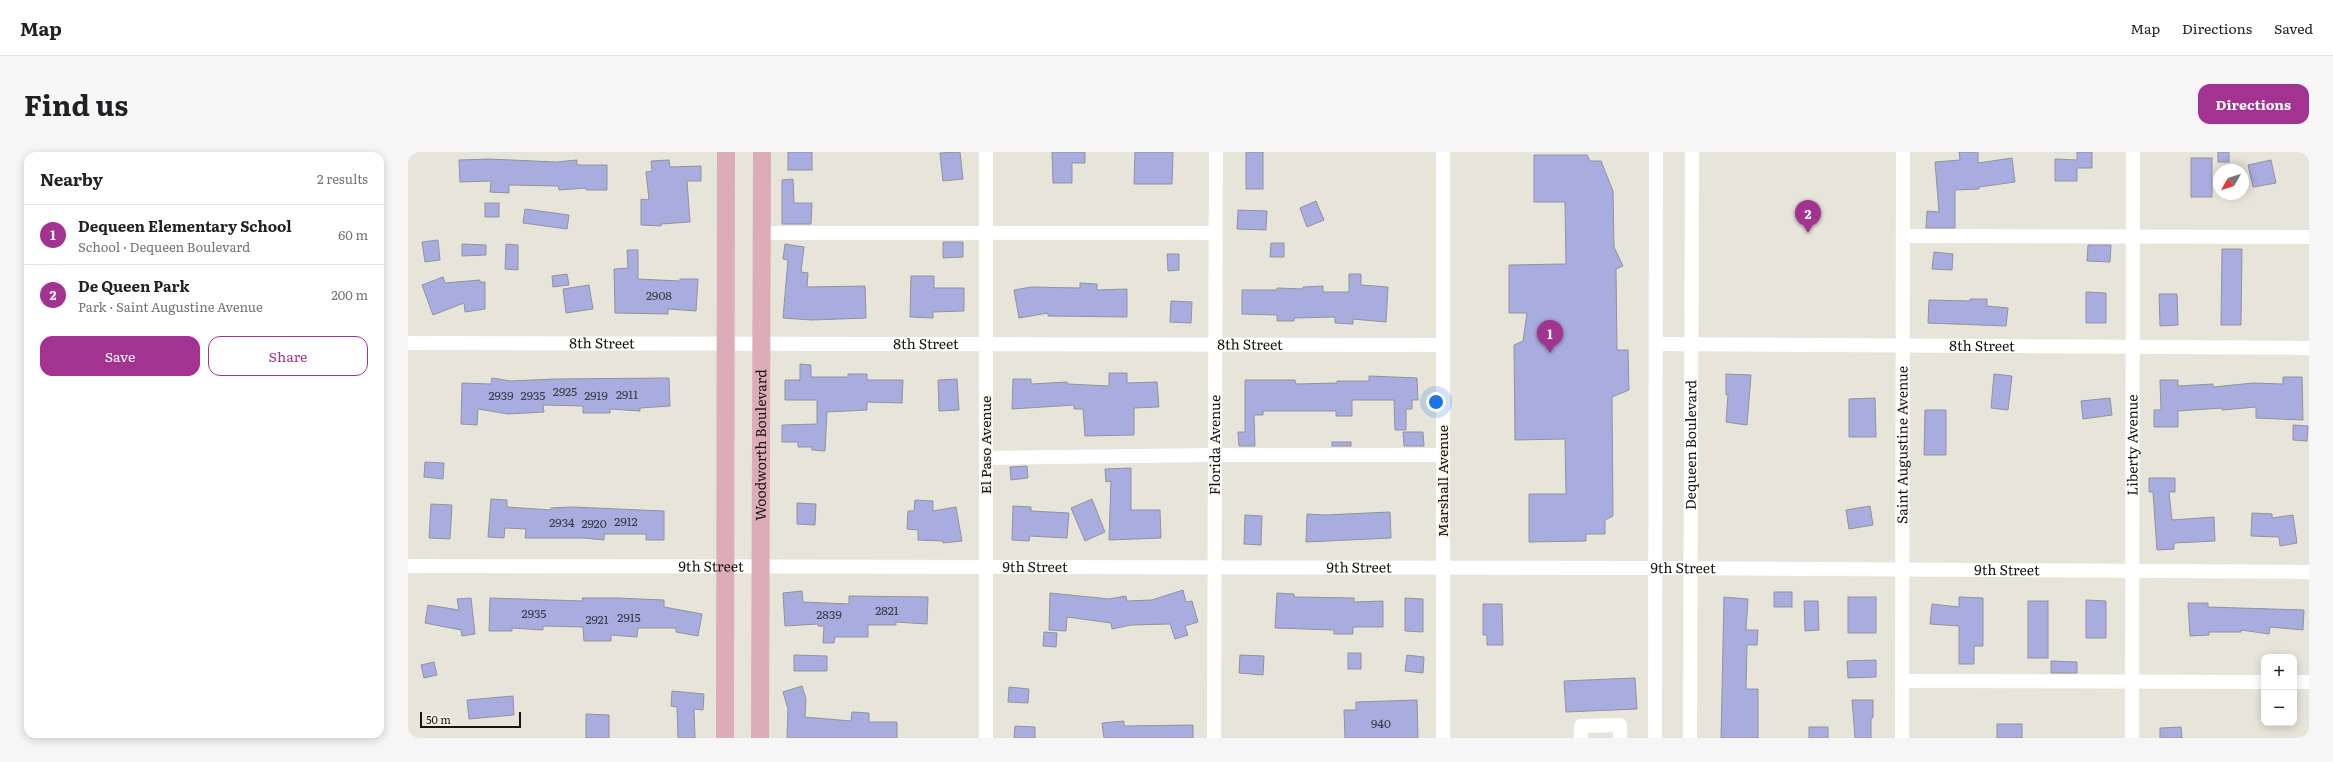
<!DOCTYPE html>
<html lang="en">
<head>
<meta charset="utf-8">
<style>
  body { margin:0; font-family:Literata,serif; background:#f6f6f6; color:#202124 }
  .controls { position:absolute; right:12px; bottom:12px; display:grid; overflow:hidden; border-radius:8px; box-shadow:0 2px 10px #0003 }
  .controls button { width:36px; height:36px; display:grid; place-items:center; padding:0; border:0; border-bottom:1px solid #e0e0e0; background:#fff; color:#202124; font:20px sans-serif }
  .compass { position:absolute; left:1805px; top:12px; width:36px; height:36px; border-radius:50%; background:#fff; box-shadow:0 2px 10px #0003; rotate:231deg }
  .scale { position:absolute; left:12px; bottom:10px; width:101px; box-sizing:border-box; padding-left:4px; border:2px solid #161511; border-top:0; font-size:11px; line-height:14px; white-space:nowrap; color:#161511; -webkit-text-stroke:3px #f5f1e7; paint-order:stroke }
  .you { position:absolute; left:1028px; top:250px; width:14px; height:14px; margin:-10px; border:3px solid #fff; border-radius:50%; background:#1a73e8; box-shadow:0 0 0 6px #1a73e833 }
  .badge { display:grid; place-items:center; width:26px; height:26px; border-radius:50%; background:#a33390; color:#fff; font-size:13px; font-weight:700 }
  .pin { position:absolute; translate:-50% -33px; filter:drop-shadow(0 1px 2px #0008) }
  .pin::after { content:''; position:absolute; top:21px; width:14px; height:12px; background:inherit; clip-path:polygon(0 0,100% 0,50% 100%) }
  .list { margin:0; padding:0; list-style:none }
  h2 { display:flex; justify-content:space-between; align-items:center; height:52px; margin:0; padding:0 16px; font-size:17px }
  h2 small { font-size:13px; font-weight:400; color:#757577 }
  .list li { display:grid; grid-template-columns:26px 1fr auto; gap:12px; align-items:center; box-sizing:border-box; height:60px; padding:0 16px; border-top:1px solid #e0e0e0 }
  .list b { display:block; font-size:15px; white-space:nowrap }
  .list p { margin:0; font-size:13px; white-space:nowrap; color:#757577 }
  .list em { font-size:13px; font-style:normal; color:#757577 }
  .actions { display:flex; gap:8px; padding:12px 16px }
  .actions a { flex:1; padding:9px 0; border:1px solid #a33390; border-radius:12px; text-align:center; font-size:14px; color:#a33390 }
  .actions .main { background:#a33390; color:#fff }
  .map { position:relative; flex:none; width:1901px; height:586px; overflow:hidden; border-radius:12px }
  header { display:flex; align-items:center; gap:24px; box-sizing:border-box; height:56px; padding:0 20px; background:#fff; border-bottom:1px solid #e0e0e0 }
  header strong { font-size:19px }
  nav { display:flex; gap:22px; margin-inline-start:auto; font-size:14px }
  .intro { display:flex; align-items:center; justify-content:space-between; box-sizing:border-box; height:96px; padding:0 24px }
  h1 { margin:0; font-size:28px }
  .button { padding:10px 18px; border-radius:12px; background:#a33390; color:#fff; font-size:14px; font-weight:700 }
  main { display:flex; gap:24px; padding:0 24px }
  aside { flex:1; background:#fff; border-radius:12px; box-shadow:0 2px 10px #0003 }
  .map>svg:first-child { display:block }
  .building { fill:#a8acdf; stroke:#92939d }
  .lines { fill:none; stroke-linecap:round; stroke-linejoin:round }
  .minor { stroke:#fff; stroke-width:14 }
  .major { stroke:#dcacb8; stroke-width:18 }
  .labels { text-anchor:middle; stroke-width:3; stroke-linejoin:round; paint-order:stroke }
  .number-label { font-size:12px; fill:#3a3b44 }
  .street-label { font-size:14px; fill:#161511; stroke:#f5f1e7 }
</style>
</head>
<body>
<header>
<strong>Map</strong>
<nav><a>Map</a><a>Directions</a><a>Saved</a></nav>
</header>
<div class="intro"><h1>Find us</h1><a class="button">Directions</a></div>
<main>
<aside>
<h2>Nearby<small>2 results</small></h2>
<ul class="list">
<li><span class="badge">1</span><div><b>Dequeen Elementary School</b><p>School · Dequeen Boulevard</p></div><em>60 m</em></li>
<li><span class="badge">2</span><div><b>De Queen Park</b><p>Park · Saint Augustine Avenue</p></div><em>200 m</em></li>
</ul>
<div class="actions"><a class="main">Save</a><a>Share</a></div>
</aside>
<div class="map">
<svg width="1901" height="586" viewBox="0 0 1901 586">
  <rect width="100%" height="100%" fill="#e7e4da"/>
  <g class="building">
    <rect x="380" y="0" width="24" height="18"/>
    <polygon points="552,0 555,27 535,29 532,1"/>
    <polygon points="644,0 677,0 677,11 664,11 664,31 645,31"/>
    <polygon points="727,0 765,0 764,32 726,32"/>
    <rect x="838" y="0" width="17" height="37"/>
    <polygon points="1551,0 1570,0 1570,11 1604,6 1607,30 1571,35 1571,37 1547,38 1547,76 1518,76 1519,59 1531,60 1527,10 1552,8"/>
    <polygon points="1669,0 1684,0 1684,16 1669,16 1669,29 1647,29 1647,7 1669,8"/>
    <rect x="1810" y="0" width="11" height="10"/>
    <polygon points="1126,3 1179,3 1182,9 1193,9 1205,39 1206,95 1215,114 1208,117 1209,198 1220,198 1221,238 1204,245 1205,364 1197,368 1197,382 1178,382 1178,389 1121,390 1121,342 1158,342 1157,287 1107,288 1106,193 1115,189 1119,161 1101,161 1101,113 1158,112 1157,50 1126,50"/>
    <rect x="1783" y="6" width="21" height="39"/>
    <polygon points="81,7 148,10 169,8 169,13 199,13 199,38 178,38 178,36 151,38 150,34 101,33 101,41 82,40 83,29 52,30 51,8"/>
    <polygon points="261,8 262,15 293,14 293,29 279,29 282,70 253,72 253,74 233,73 233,47 241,48 238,20 244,19 243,9"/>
    <polygon points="1863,8 1868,31 1845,35 1840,13"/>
    <polygon points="385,27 386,51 404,51 403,72 374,72 374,28"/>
    <polygon points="908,49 916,68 899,75 892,56"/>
    <rect x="77" y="51" width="14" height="14"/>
    <polygon points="117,57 161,63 159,77 115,71"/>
    <polygon points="830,58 859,59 858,78 829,77"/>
    <polygon points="30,88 32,108 17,110 14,90"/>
    <polygon points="535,90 555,90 555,105 535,106"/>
    <polygon points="863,91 876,91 876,105 862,105"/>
    <polygon points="54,92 78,93 78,103 54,104"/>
    <polygon points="98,92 110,93 110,118 97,117"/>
    <polygon points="377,92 396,95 393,120 400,121 399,135 457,134 458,166 404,168 375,166 380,108 375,107"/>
    <polygon points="1680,93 1703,93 1702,110 1679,109"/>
    <polygon points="1814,97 1834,97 1833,173 1813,173"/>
    <polygon points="219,98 230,98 230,127 272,129 272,127 290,127 288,159 260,157 260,162 207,161 206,117 220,116"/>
    <polygon points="1526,100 1545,102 1544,118 1524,117"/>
    <polygon points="759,102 771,102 771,118 760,119"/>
    <polygon points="159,122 161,133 145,135 144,124"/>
    <polygon points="941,122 953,122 953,133 980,135 978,170 945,167 945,172 927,171 927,165 886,166 886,169 869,169 869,163 834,162 834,138 869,138 869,136 895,137 895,135 915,134 915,140 941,140"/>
    <polygon points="503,124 526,124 526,136 556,136 556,159 525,160 525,166 502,165"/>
    <polygon points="35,125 37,131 72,128 72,130 77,130 77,157 57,160 56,151 25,163 14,133"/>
    <polygon points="672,131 689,132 689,138 719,137 719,165 640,164 640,161 611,166 606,138 623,135 672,136"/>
    <polygon points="181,133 185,157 158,161 155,137"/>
    <polygon points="1678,140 1698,141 1698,171 1678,171"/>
    <polygon points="1751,142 1769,142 1770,173 1752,174"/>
    <polygon points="1562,147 1579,147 1579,154 1600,156 1598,174 1520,171 1521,148 1562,149"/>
    <polygon points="763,149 784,150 783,171 762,170"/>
    <polygon points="392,212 403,213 403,225 440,225 440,222 459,222 459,228 495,228 494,251 459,250 459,258 419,260 417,299 404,298 404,295 390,295 390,290 374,290 374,273 409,272 409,248 377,248 377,228 392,228"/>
    <polygon points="701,221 719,221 719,231 749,230 751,255 726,256 726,283 677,284 675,257 666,257 666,253 604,257 605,227 623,227 623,232 659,230 660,232 701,234"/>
    <polygon points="1318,222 1343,223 1339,273 1318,270 1320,243 1318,243"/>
    <polygon points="1586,222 1604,224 1600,258 1583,256"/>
    <polygon points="961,224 1009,226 1010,248 1004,248 1004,257 998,257 998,278 987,278 986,248 944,248 944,264 928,264 928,259 855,259 855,263 846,263 847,294 831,294 830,280 837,280 837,228 887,228 888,232 929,231 929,229 961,229"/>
    <polygon points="1875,225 1894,225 1895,268 1848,266 1848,255 1814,258 1814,256 1770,259 1770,275 1746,275 1746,258 1753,258 1752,228 1770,228 1770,234 1805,232 1805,235 1845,231 1875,232"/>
    <polygon points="84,226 103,229 146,227 261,226 262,254 232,256 232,259 202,257 202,261 175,261 175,254 135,253 136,260 100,262 70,257 69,273 53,272 54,231 83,232"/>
    <polygon points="549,227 551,258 531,259 530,228"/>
    <polygon points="1467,246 1468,285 1441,285 1441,247"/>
    <polygon points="1702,246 1704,263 1675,267 1673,249"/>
    <polygon points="1517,258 1538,258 1538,303 1516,303"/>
    <polygon points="1885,273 1900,274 1899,289 1885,288"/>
    <polygon points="995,280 1015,280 1016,294 996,294"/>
    <rect x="924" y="290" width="19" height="4"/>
    <polygon points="17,310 36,311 35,327 16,325"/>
    <polygon points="619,314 620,326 603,328 602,315"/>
    <polygon points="723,316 723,358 752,358 753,386 701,388 703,329 698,330 697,317"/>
    <polygon points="1741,326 1767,326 1767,340 1761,340 1764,368 1806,365 1807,389 1766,391 1766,397 1749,398 1745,340 1741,340"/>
    <polygon points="83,347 99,348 99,355 143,358 143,356 164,355 256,359 256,388 238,388 238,382 196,382 196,388 176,386 117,386 118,377 97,376 96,386 80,385"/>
    <polygon points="684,347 697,380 677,389 663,356"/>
    <polygon points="507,348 525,349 525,359 548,355 554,389 535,391 535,389 510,388 510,378 499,377 500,359 506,359"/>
    <polygon points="389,351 408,352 407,373 389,372"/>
    <polygon points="23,352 44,353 42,387 21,386"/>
    <polygon points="605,354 623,355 623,359 661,361 659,386 622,384 621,389 604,388"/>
    <polygon points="1462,354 1465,373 1441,377 1438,358"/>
    <polygon points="982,360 983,386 898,390 899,362 917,363"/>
    <polygon points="1844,361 1864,362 1864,366 1885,363 1889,391 1872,394 1871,385 1843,384"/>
    <polygon points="837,363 854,364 853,393 836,392"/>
    <polygon points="775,438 778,450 784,449 790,470 777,474 780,483 767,487 762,472 723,473 704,477 703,471 659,465 658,479 641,478 642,441 701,447 718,444 719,449 744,448"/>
    <polygon points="394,439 395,450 441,452 441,444 520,445 519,472 488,470 488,473 460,473 460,485 427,485 426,491 415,491 416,474 410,474 410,472 377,474 375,441"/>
    <rect x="1366" y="440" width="18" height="15"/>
    <polygon points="869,441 886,442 886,445 946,446 946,450 975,449 975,475 945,475 945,482 926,482 926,478 867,476"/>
    <polygon points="1316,445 1340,447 1338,478 1350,478 1349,493 1339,493 1338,537 1350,537 1350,586 1313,586"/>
    <rect x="1440" y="445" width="28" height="36"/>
    <polygon points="1551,445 1575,446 1575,494 1566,494 1566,512 1551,512 1551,474 1522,472 1524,452 1551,455"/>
    <polygon points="63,446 67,482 54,484 53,478 17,471 20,453 51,458 49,447"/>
    <polygon points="82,446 175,449 174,446 210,446 256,448 256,455 294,462 290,484 268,480 268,476 230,476 229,485 203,483 203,489 176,489 175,475 135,474 135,478 104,476 104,479 81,479"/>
    <polygon points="997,446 1015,447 1015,480 997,479"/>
    <polygon points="1678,448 1698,449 1698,486 1678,486"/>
    <polygon points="1396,449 1410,449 1411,478 1397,479"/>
    <rect x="1620" y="449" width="20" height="57"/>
    <polygon points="1780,451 1800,451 1800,455 1896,458 1895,478 1862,475 1861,482 1833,478 1833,480 1801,480 1801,483 1782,484"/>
    <polygon points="1075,452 1094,452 1095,493 1079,493 1079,483 1075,483"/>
    <polygon points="636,480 649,481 648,495 635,494"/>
    <rect x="940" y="501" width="13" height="16"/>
    <polygon points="386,503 419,504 419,519 386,519"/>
    <polygon points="832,503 856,504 855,523 831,521"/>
    <polygon points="999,503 1016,505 1015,521 997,519"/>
    <polygon points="1468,508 1468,525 1440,526 1439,509"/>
    <polygon points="1643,509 1669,510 1669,521 1643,521"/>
    <polygon points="26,510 29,523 16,526 13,513"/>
    <polygon points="1227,526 1229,557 1158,560 1156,529"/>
    <polygon points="394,534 398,547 397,565 443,569 444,560 461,561 461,570 489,570 489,586 379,586 380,557 375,540"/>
    <polygon points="601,535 621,537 620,551 600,550"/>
    <polygon points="264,539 296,542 295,558 286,557 287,586 270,586 269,555 263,554"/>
    <polygon points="105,544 106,563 61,567 59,548"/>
    <polygon points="1009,548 1010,586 937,586 936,558 948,558 948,550"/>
    <polygon points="1444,548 1465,548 1465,566 1463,566 1463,586 1447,586"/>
    <polygon points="178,562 201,563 201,586 178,586"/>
    <polygon points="716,569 716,574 785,573 785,586 696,586 694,571"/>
    <rect x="1589" y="572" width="25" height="14"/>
    <polygon points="607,574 627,575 627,586 606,586"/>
    <rect x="1401" y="575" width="19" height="11"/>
    <polygon points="1773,575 1774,586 1752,586 1752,576"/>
  </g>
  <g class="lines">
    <g class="minor">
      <polyline points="354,81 808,81"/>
      <polyline points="1495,84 1901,85"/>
      <path id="s1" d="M0,191L1035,193"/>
      <path id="s2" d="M1248,192L1901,196"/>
      <polyline points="578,306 807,303 1035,303"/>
      <path id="s3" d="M0,414L1247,416L1901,420"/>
      <polyline points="1494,529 1856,530"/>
      <polyline points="1886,530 1901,530"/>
      <polyline points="578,586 578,0"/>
      <path id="s4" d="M806,586L808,0"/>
      <polyline points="1035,586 1035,0"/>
      <polyline points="1173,586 1173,574 1212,573 1212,586"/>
      <polyline points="1247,586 1248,0"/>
      <path id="s5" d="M1282,586L1284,0"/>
      <path id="s6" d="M1494,586L1495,0"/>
      <path id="s7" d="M1724,586L1725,0"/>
    </g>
    <g class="major">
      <polyline points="317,586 318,0"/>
      <path id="s8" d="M352,586L354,0"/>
    </g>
  </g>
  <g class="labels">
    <g class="number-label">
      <text x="251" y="148">2908</text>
      <text x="157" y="244">2925</text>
      <text x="219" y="247">2911</text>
      <text x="93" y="248">2939</text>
      <text x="125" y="248">2935</text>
      <text x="188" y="248">2919</text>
      <text x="218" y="374">2912</text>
      <text x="154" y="375">2934</text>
      <text x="186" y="376">2920</text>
      <text x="479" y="463">2821</text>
      <text x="126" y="466">2935</text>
      <text x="421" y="467">2839</text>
      <text x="221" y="470">2915</text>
      <text x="189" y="472">2921</text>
      <text x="973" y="576">940</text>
    </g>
    <g class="street-label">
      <text dy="5" stroke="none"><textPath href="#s1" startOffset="194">8th Street</textPath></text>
      <text dy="5" stroke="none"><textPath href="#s1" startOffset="518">8th Street</textPath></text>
      <text dy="5" stroke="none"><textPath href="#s1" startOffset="842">8th Street</textPath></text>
      <text dy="5" stroke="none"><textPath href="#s2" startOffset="326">8th Street</textPath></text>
      <text dy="5" stroke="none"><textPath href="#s8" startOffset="293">Woodworth Boulevard</textPath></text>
      <text transform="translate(578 293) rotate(-90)" y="5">El Paso Avenue</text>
      <text dy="5" stroke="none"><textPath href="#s4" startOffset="293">Florida Avenue</textPath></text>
      <text dy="5" stroke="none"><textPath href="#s5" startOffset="293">Dequeen Boulevard</textPath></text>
      <text dy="5" stroke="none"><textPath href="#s6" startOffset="293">Saint Augustine Avenue</textPath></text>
      <text dy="5" stroke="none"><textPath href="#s7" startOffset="293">Liberty Avenue</textPath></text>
      <text transform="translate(1035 329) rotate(-90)" y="5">Marshall Avenue</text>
      <text dy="5" stroke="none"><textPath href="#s3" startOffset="303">9th Street</textPath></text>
      <text dy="5" stroke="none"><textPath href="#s3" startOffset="627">9th Street</textPath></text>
      <text dy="5" stroke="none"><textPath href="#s3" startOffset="951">9th Street</textPath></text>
      <text dy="5" stroke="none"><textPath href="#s3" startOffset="1275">9th Street</textPath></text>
      <text dy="5" stroke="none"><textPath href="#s3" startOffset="1599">9th Street</textPath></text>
    </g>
  </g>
</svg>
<div class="controls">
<button>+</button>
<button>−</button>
</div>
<svg class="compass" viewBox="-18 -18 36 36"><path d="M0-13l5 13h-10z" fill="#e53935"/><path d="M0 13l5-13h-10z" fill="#757577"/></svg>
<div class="scale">50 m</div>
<div class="you"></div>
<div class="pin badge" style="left:1142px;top:201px">1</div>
<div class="pin badge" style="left:1400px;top:81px">2</div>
</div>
</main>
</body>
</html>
